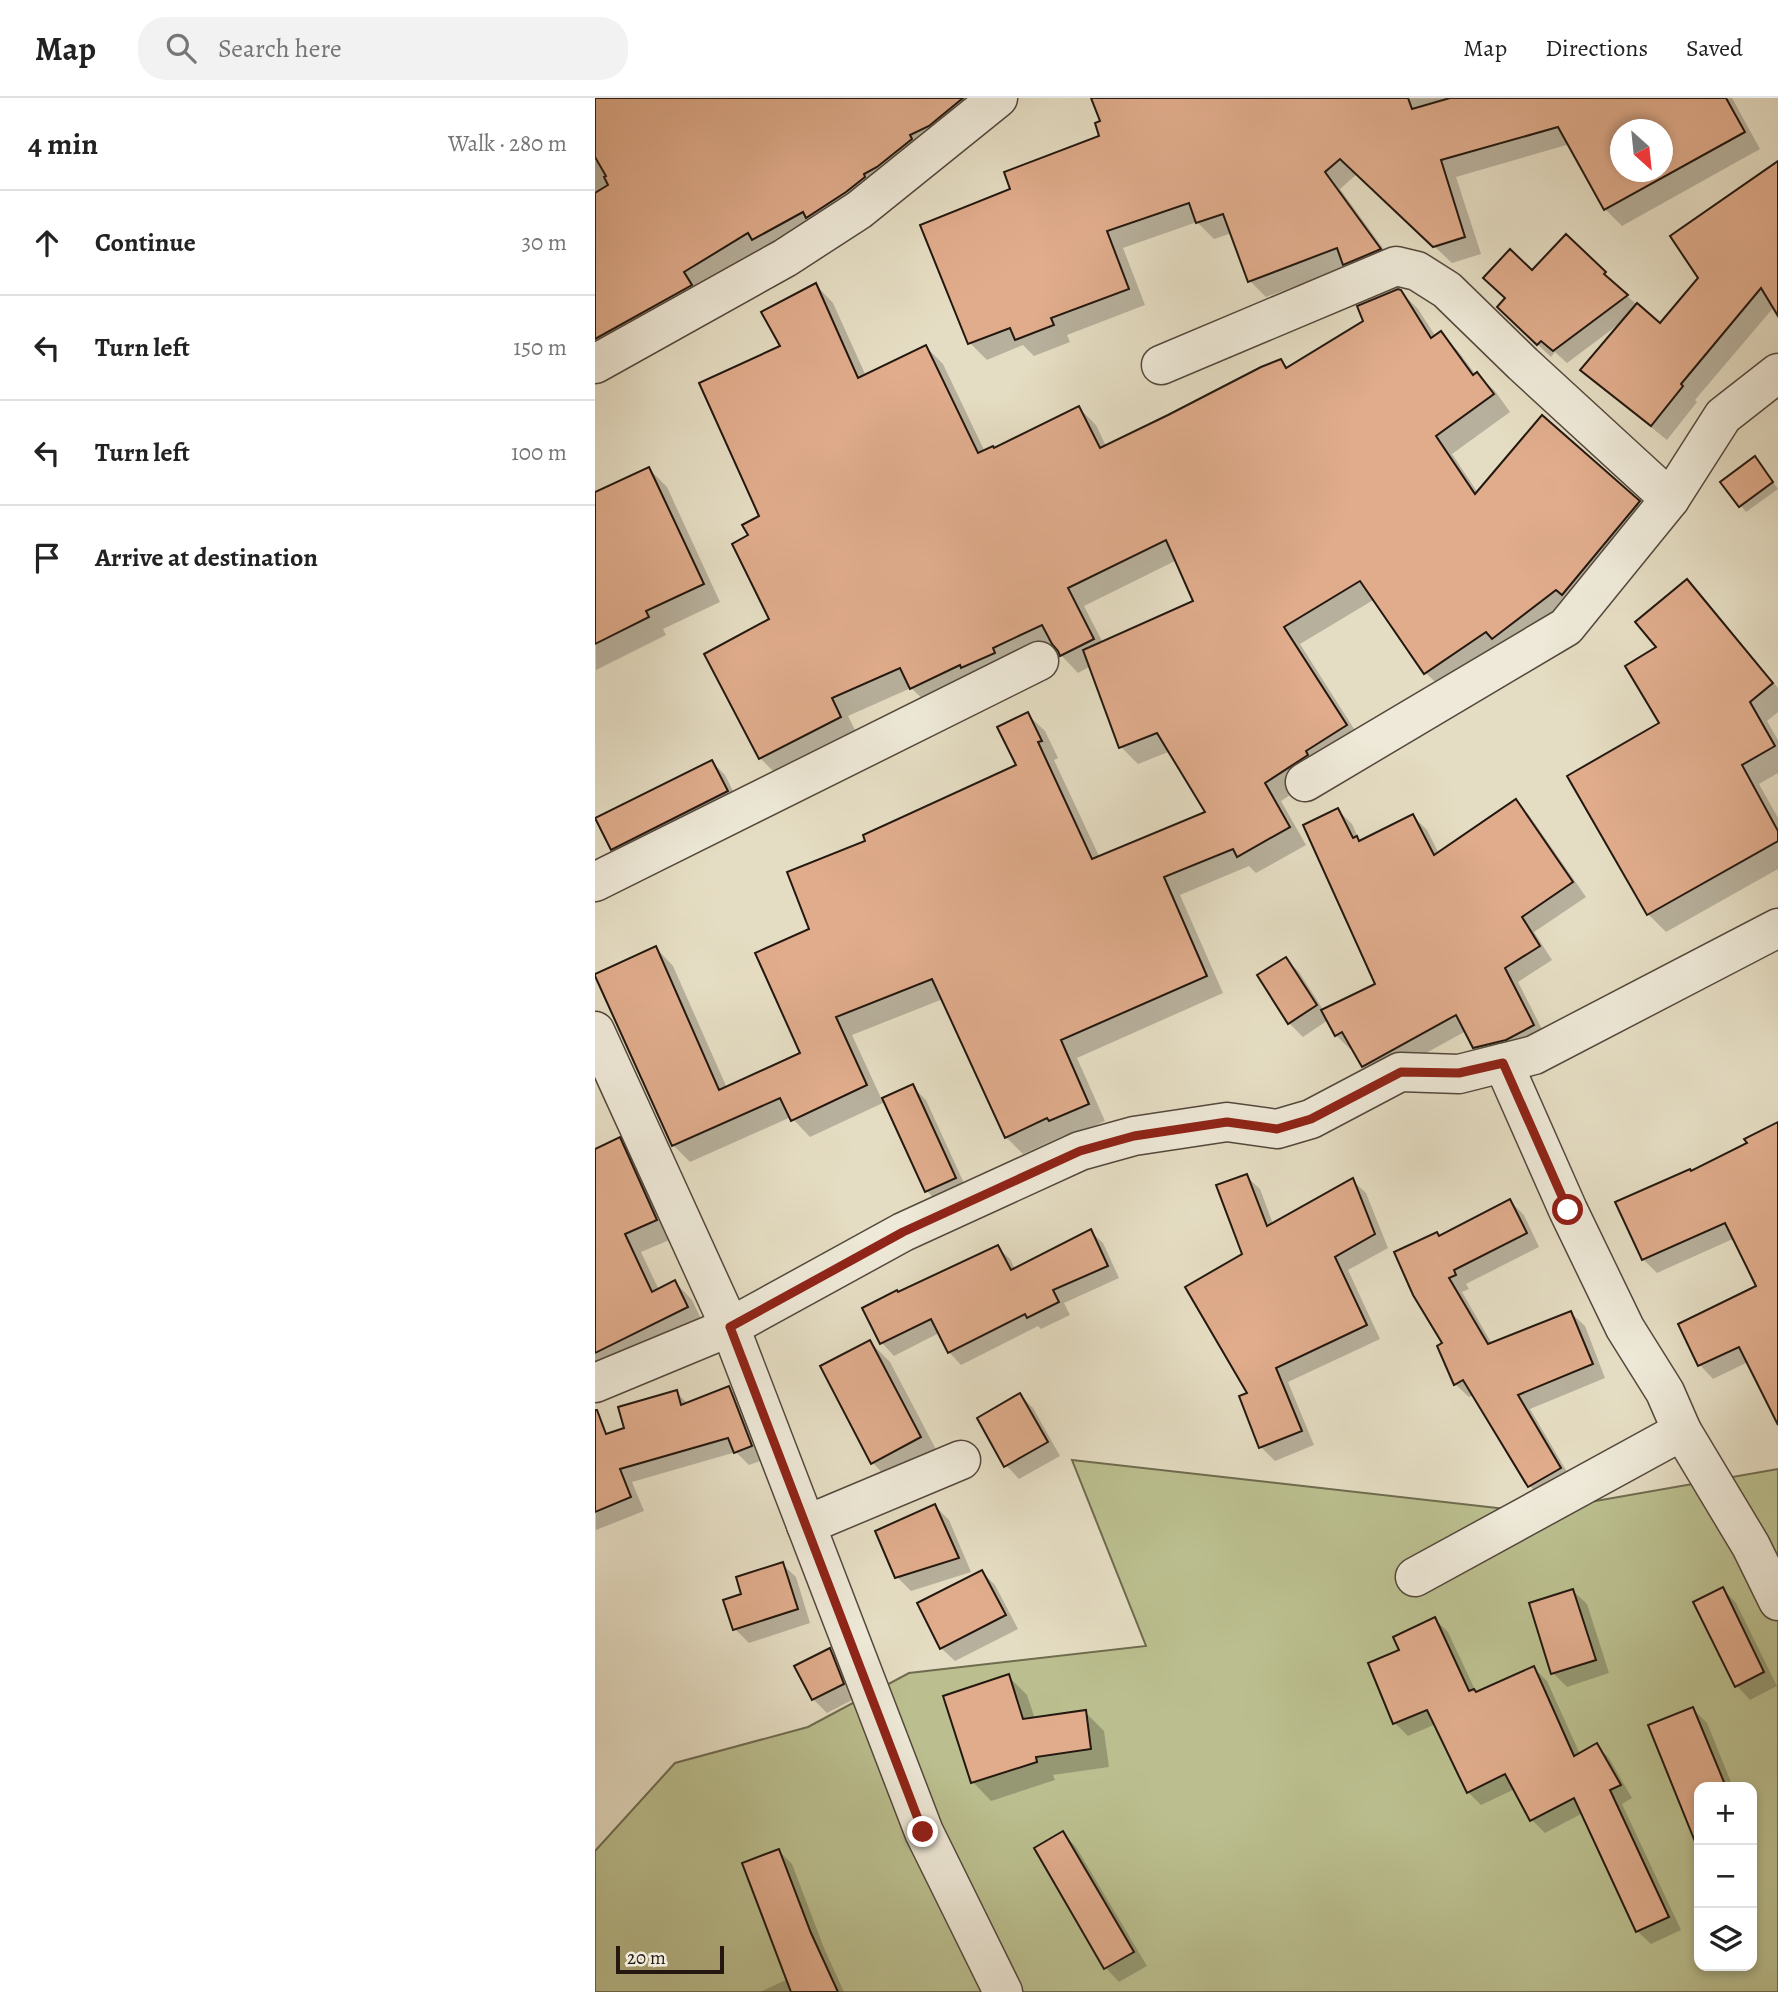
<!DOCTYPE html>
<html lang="en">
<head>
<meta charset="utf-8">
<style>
  body { margin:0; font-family:Alegreya,serif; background:#f2f2f2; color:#222 }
  .controls { position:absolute; right:21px; bottom:21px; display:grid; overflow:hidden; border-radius:14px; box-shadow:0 4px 10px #0003 }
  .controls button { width:63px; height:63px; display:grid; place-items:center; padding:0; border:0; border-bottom:2px solid #e0e0e0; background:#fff; color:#222; font:35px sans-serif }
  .compass { position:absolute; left:1015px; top:21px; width:63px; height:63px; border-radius:50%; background:#fff; box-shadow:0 4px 10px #0003; rotate:153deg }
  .scale { position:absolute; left:21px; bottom:18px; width:108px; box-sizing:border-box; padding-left:7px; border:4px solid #23170f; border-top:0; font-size:19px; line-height:24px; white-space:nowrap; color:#23170f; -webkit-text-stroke:5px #eee9d8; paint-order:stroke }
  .stop { position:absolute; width:21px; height:21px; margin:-16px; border:5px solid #8f2418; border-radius:50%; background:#fff }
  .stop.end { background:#8f2418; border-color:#fff; box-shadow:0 2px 7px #0008 }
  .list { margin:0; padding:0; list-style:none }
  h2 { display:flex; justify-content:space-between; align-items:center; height:91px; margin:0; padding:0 28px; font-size:30px }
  h2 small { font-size:23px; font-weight:400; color:#767676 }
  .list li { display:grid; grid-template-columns:46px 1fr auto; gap:21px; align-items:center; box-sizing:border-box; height:105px; padding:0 28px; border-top:2px solid #e0e0e0 }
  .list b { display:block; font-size:26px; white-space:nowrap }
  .list em { font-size:23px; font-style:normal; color:#767676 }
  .icon { flex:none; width:38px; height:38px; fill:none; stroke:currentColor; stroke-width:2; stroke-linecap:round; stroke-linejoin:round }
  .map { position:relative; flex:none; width:1183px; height:1894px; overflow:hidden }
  header { display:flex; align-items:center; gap:42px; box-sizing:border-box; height:98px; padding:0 35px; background:#fff; border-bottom:2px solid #e0e0e0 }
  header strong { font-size:33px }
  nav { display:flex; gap:38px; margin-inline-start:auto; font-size:24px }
  .search { width:490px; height:63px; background:#f2f2f2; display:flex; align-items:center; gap:18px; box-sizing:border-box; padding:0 24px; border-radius:28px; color:#767676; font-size:26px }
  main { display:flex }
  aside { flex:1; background:#fff }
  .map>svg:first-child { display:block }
  .grass { fill:#bbbf8f; stroke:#6f6b4f; stroke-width:2; fill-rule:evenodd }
  .shadow { fill:#0003; fill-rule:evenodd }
  .building { fill:#e0ac8c; stroke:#23170f; stroke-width:2; fill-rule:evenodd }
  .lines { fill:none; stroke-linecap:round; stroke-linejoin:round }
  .minor-casing { stroke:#54483c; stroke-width:41 }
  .minor { stroke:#eee9d8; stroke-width:38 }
  .route { stroke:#8f2418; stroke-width:9 }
</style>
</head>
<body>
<header>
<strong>Map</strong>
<div class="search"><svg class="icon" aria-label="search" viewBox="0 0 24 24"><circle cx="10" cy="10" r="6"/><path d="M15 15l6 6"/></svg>Search here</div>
<nav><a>Map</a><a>Directions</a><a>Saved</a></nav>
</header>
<main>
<aside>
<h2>4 min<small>Walk · 280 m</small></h2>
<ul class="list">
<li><svg class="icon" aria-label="ahead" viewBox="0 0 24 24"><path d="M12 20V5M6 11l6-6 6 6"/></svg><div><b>Continue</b></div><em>30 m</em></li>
<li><svg class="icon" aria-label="left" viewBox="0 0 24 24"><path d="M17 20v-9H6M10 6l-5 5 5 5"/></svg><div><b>Turn left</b></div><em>150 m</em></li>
<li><svg class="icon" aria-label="left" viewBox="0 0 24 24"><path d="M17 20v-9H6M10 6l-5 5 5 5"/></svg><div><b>Turn left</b></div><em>100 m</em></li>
<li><svg class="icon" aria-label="arrive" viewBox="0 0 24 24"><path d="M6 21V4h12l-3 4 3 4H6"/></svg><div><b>Arrive at destination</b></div></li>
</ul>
</aside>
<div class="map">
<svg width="1183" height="1894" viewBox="0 0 1183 1894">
  <rect width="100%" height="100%" fill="#e5ddc3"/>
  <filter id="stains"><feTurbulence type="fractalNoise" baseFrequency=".00286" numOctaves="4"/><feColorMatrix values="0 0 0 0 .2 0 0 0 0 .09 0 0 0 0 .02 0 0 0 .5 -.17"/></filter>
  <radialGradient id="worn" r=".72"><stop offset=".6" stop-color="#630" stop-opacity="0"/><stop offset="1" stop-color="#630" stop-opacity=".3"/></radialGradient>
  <path class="grass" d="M477,1362L938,1414L1183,1371V1894H0V1753L80,1665L213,1629L314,1575L551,1548ZM1104,1689H1157V1868H1104Z"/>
  <g class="shadow">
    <polygon points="0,0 406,0 333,59 0,246"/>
    <path d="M498,0H1137L1165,51L1027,128L1010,111L975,46L861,79L886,156L857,165L762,76L745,91L801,168L752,169L671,199L655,183L637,135L619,141L602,124L528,150L550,207L472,237L475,244L439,258L428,247L392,262L375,245L417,92L507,39L508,24ZM1026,32H1068V74H1026Z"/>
    <polygon points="1183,65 1183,214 1179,209 1100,302 1102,304 1072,342 1003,287 988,271 1024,226 972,265 960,254 956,259 917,222 937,174 971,138 1010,176 1023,188 1022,189 1065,227 1106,180"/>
    <path d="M221,187L238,205L271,278L331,249L348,266L390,354L400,352L484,310L501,327L511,348L686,263L693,270L770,224L805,193L823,211L841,239L846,236L863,253L881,277L882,276L900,293L915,314L857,356L883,395L947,319L1061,422L985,513L848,592L831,575L780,501L705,546L768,645L729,675L686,703L711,747L661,775L654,768L585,797L628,895L482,960L510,1023L473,1040L470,1037L428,1056L411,1039L348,901L257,937L287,1002L318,989L331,1002L373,1094L345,1107L332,1093L290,1004L215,1039L196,1019L95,1064L78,1047L61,850L78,868L132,990L208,956L217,832L272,744L424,668L432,616L450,633L463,660L459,662L505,760L612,715L576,653L543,666L526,649L496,568L483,575L466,557L465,552L460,546L334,607L316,590L253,618L262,636L183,678L165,660L111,556L177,522L155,438L167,419L187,249ZM582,462L600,504L508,545L489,508Z"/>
    <polygon points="1166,367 1183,391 1151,414 1127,385"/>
    <polygon points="54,371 72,389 125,504 68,531 71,537 1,572 0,396"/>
    <polygon points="1092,483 1110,502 1183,590 1183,614 1172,623 1183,642 1183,675 1164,686 1183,720 1183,771 1071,834 1053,816 1066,626 1063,549"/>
    <polygon points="117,664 130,677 145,707 31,764 18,750"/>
    <polygon points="921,703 934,717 991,799 939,834 957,862 923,884 952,941 893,963 879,949 871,933 782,982 768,968 758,950 755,951 741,937 733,922 708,939 694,925 691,861 704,874 729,913 782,887 743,712 757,726 765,744 818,718 832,732 844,756"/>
    <polygon points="1183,1026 1183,1323 1153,1264 1118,1281 1105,1267 1164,1189 1140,1140 1062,1175 1048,1161 1096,1074 1154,1046"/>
    <polygon points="24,1042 42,1059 79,1140 46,1154 64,1192 80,1184 97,1202 109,1227 0,1284 0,1052"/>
    <polygon points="651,1078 665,1091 678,1126 757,1082 771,1095 793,1150 753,1172 785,1241 693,1284 719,1347 680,1363 666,1349 654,1296 649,1156"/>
    <polygon points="915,1103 929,1117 944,1149 871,1186 874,1191 867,1194 897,1246 976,1215 990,1228 1010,1280 935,1311 978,1384 948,1402 935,1388 893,1318 879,1297 874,1299 860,1286 849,1246 845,1139"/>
    <polygon points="495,1133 508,1145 524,1180 469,1205 475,1217 446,1231 443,1228 366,1267 354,1254 344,1235 299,1258 287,1245 304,1196 402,1149 415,1161 420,1171"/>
    <polygon points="275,1244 295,1264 345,1359 297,1385 277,1364"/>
    <polygon points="134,1290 147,1304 170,1361 154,1367 141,1354 37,1384 49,1413 1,1432 0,1343 31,1331 81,1294 93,1306"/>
    <polygon points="425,1297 438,1310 465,1358 424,1381 411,1367"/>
    <polygon points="340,1408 354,1422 376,1474 316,1493 302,1479"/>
    <polygon points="187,1466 201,1479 215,1525 154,1545 140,1531 149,1497"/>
    <polygon points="387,1474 400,1487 423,1531 360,1563 346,1550"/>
    <polygon points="1128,1491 1141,1505 1182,1588 1155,1602 1142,1588"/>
    <polygon points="978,1493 992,1506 1014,1575 972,1589 958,1575 936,1506"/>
    <polygon points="840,1521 853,1534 882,1596 939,1570 952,1583 985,1656 1001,1647 1014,1660 1037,1700 1027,1706 1086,1832 1056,1846 1042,1833 988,1715 950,1735 937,1722 920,1691 886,1707 873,1694 841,1626 813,1638 800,1625 806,1553"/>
    <polygon points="234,1552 248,1565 261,1600 232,1615 218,1601"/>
    <polygon points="413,1578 432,1597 440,1621 490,1614 509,1633 514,1669 458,1677 460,1682 396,1703 378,1684"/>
    <polygon points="1098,1611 1112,1625 1138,1689 1104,1689 1104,1730 1091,1717"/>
    <polygon points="468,1735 481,1749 552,1868 524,1884 511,1870 441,1751"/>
    <polygon points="184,1753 197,1766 229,1850 249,1894 165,1894 193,1881"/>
  </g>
  <g class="building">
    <polygon points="0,0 368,0 334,28 315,37 317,41 282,69 269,76 270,79 251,94 211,120 208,114 157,142 153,135 89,174 97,187 0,241 0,95 13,87 9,79 11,78 0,59"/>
    <path d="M496,0H813L817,11L855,0H1131L1150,34L1009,112L963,29L846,62L870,139L838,149L745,61L730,74L786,151L748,167L742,150L653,184L628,116L601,125L594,105L512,133L534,191L456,220L459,227L420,242L415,230L373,246L325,127L415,91L409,74L504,38L500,25L505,23ZM1026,32H1068V74H1026Z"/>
    <polygon points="1183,63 1183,218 1166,190 1086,286 1088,288 1056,328 985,272 1042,205 1065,225 1103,180 1075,138"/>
    <polygon points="971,136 1011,174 1009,176 1033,197 958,253 946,243 942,247 902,209 910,200 888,180 915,151 937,172"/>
    <polygon points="221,185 263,280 331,247 383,355 398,348 399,350 484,308 505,350 573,317 666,269 686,261 691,270 768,223 762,208 803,191 806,192 836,240 846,233 878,277 882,274 899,296 841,338 880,396 947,317 1045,403 967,497 961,492 897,541 891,534 829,576 765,483 689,529 752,627 711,653 713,657 670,685 695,729 642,759 638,751 569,779 612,878 466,942 494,1006 454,1023 452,1020 410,1040 337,881 241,919 272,987 196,1023 185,1000 77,1048 0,878 0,876 61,848 124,992 205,955 160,855 214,831 192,774 270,743 268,737 421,667 402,629 433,614 447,643 443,644 497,761 610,714 562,635 524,650 488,552 598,503 571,442 473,490 499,541 465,558 463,553 457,546 447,527 398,550 400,555 366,570 365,567 315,591 305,570 237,600 246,619 164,661 109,556 174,521 137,446 153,437 147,427 164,418 104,285 185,248 166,214"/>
    <polygon points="1160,358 1178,384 1144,409 1125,384"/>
    <polygon points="54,369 109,486 51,513 54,519 0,546 0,394"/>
    <polygon points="1092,481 1178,585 1155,604 1180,648 1147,667 1183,733 1183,743 1052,817 972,678 1064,625 1030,568 1061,549 1040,524"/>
    <polygon points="117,662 133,693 16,752 0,720"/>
    <polygon points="921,701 978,784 927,819 945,848 910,870 939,927 911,942 878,950 861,917 767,969 747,934 740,938 726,912 780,886 708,727 743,710 758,740 762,738 764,743 818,716 839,757"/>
    <polygon points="691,859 722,907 693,926 662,877"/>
    <polygon points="318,986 361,1080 330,1094 287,1000"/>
    <polygon points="1183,1024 1183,1327 1144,1249 1103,1268 1083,1226 1161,1188 1130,1125 1047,1162 1020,1104 1095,1071 1096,1073 1152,1045 1149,1041"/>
    <polygon points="25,1039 62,1122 30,1136 57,1194 80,1182 93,1209 0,1255 0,1051"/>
    <polygon points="652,1076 672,1128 758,1080 780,1136 740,1159 772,1227 681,1270 707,1333 664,1350 644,1298 652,1295 590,1189 647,1156 621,1087"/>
    <polygon points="915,1101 932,1135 859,1172 861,1177 854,1180 893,1246 976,1213 998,1266 923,1297 966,1370 933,1389 868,1282 859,1287 842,1248 847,1245 818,1197 799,1154 842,1134 844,1138"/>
    <polygon points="496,1131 513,1168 458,1192 464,1204 432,1220 430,1216 353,1255 336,1221 285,1246 267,1210 302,1192 303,1194 403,1147 416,1172"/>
    <polygon points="275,1242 326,1339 276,1366 225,1268"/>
    <polygon points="134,1288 157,1348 139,1355 133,1340 25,1371 36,1399 0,1414 0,1312 2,1312 11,1336 29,1330 23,1309 82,1292 86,1307"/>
    <polygon points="425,1295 453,1344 409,1369 382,1320"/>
    <polygon points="340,1406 364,1460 300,1480 280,1433"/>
    <polygon points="188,1464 203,1511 138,1532 128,1502 146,1496 141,1479"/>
    <polygon points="387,1472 411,1517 345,1551 322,1505"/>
    <polygon points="1128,1489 1169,1574 1140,1589 1098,1504"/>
    <polygon points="978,1491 1001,1562 956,1576 934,1505"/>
    <polygon points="840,1519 874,1593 879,1591 881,1594 939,1568 979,1658 1002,1645 1026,1687 1015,1692 1074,1819 1041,1834 979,1700 935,1723 910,1676 872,1695 832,1612 798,1626 773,1565 804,1552 798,1539"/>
    <polygon points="235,1550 249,1586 217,1602 199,1568"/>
    <polygon points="414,1576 428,1621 491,1612 496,1651 441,1659 442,1664 376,1685 348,1598"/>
    <polygon points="1098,1609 1131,1689 1104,1689 1103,1751 1053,1627"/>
    <polygon points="468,1733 539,1854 509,1871 439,1750"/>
    <polygon points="184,1751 216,1835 243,1894 196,1894 147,1765"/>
  </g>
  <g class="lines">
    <defs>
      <g id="minor">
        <polyline points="0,266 190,160 264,112 403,0"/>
        <polyline points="566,267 801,168 822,173 852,192 928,266 1075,401"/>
        <polyline points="710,684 971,529 1075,401 1128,318 1183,275"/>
        <polyline points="0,784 444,563"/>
        <polyline points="0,933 135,1229 329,1734 408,1894"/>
        <polyline points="0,1285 135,1229 308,1134 485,1053 539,1038 632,1024 682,1031 716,1021 805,974 864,976 939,957 1183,830"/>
        <polyline points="1087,1333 1156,1448 1183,1503"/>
        <polyline points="211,1427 366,1362"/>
        <polyline points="820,1479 1087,1333 1070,1294 1030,1230 973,1112 908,965"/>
      </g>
    </defs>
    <use href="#minor" class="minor-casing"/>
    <use href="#minor" class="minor"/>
  </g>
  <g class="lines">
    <polyline class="route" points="328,1734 135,1229 308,1134 485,1053 539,1038 632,1024 682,1031 716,1021 806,974 864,975 908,965 973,1112"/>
  </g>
  <rect width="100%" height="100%" filter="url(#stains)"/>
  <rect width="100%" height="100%" fill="url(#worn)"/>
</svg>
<div class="controls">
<button>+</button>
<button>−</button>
<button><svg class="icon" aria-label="layers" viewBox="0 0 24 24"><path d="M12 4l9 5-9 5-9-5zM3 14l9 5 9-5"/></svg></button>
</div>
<svg class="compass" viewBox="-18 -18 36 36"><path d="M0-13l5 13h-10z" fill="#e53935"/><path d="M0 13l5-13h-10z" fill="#767676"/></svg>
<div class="scale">20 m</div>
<div class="stop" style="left:973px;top:1112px"></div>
<div class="stop end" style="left:328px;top:1734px"></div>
</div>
</main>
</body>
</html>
